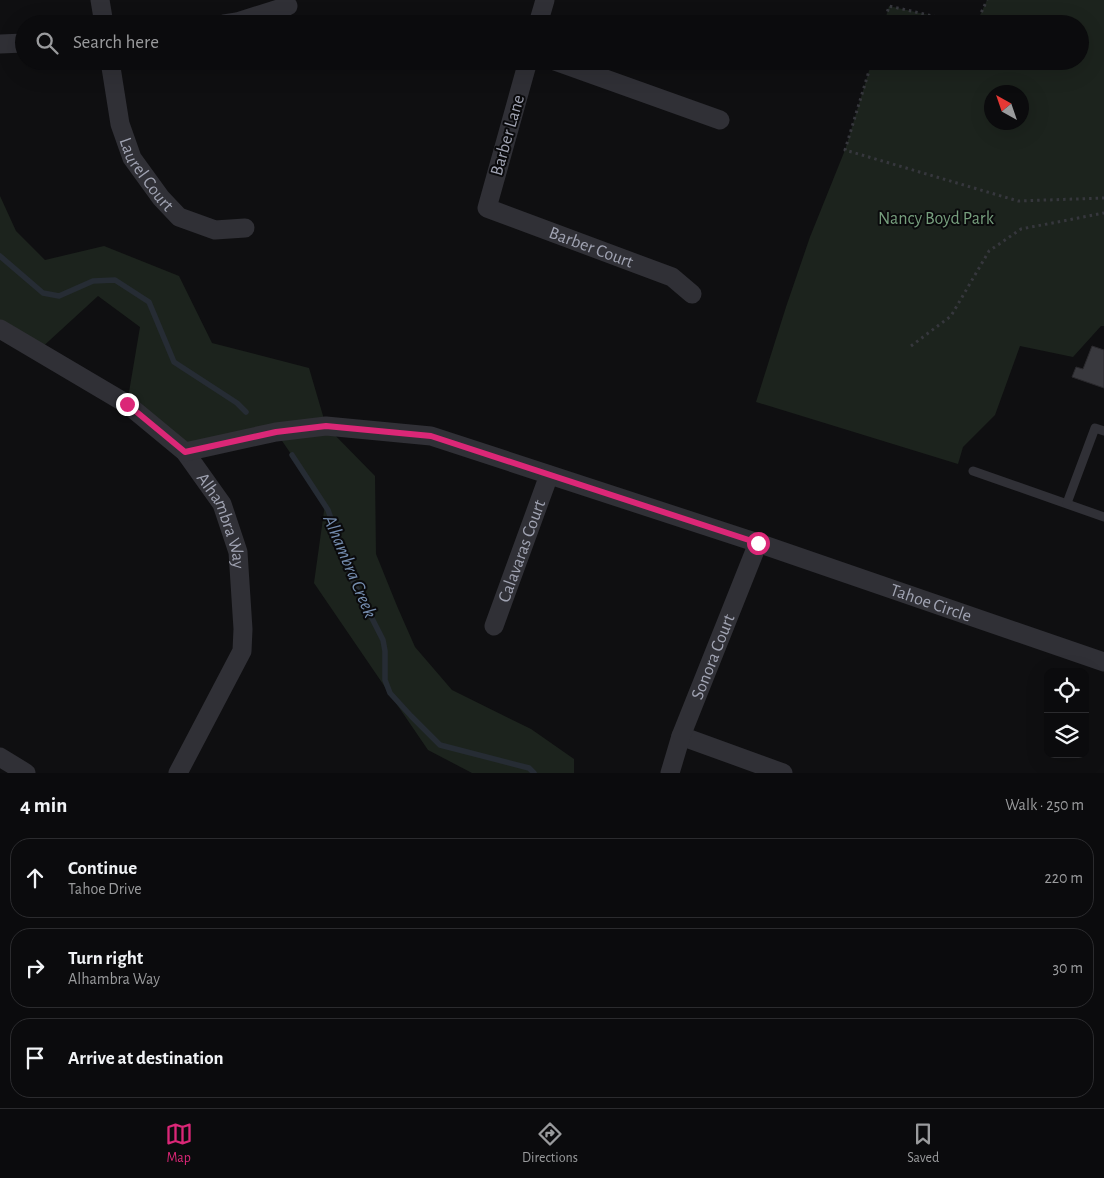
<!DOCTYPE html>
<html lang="en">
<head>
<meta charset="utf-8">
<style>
  body { margin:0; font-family:"Alegreya Sans",sans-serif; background:#141416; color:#f1f3f6 }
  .controls { position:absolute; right:15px; bottom:15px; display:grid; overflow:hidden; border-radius:10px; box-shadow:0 5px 20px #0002 }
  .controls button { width:45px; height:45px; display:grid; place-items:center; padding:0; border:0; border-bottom:1px solid #2b2b2e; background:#0b0b0d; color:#f1f3f6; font:25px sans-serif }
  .compass { position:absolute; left:984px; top:85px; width:45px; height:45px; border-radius:50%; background:#0b0b0d; box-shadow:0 5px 20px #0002; rotate:320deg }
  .stop { position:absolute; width:15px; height:15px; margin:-11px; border:4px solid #db2777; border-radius:50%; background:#fff }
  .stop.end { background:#db2777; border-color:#fff; box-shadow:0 1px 5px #0008 }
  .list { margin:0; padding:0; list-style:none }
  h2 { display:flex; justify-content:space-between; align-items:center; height:65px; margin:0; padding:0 20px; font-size:21px }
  h2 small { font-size:16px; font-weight:400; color:#9a9b9d }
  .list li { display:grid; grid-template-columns:32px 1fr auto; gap:15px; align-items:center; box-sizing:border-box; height:80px; margin:0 10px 10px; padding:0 10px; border:1px solid #2b2b2e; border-radius:20px }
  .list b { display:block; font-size:19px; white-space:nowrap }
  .list p { margin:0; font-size:16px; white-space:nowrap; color:#9a9b9d }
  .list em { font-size:16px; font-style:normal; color:#9a9b9d }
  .icon { flex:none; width:28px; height:28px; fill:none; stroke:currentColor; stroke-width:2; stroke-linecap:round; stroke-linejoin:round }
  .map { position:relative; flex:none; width:1104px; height:773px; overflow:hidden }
  .search { position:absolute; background:#0b0b0d; box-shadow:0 5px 20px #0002; left:15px; right:15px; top:15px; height:55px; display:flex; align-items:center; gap:12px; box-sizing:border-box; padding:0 18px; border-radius:28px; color:#9a9b9d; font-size:19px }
  .sheet { height:335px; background:#0b0b0d }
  nav { display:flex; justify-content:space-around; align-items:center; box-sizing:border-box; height:70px; border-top:1px solid #2b2b2e; background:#0b0b0d; font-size:14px; color:#9a9b9d }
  nav a { display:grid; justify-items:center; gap:2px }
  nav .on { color:#db2777 }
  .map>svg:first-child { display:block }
  .green { fill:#1c231d; fill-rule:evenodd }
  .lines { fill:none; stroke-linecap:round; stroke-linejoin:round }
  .stream { stroke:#262c34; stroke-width:5.5 }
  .building { fill:#39393e; stroke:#2a292d }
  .path { stroke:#36373d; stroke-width:3; stroke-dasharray:2.5 4; stroke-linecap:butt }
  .service { stroke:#303036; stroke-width:9 }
  .minor { stroke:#303036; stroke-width:19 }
  .route { stroke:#db2777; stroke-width:6 }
  .labels { text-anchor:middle; stroke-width:4; stroke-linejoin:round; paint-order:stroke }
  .street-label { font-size:18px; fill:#a0a3b2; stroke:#0a0a0c }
  .park-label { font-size:18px; fill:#769e7d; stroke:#0a0a0c }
  .water-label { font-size:19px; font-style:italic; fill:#758daf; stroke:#0a0a0c }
</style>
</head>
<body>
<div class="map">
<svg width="1104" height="773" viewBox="0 0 1104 773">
  <rect width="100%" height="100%" fill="#0f0f11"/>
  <g class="green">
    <path d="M987,0H1104V326H1101L1073,357L1020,346L995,415L963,447L958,464L756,402L786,307L810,237L845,150L872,61H1080V24H976ZM992,92H1022V122H992Z"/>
    <polygon points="889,6 968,24 884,24"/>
    <polygon points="0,196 16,231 45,260 104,246 179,276 212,343 309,368 326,426 375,476 376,554 397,606 415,647 452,690 531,729 574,759 574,773 472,773 428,750 314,583 325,504 276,432 185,452 127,404 140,327 98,296 38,351 0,329"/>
  </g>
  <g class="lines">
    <g class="stream">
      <polyline points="0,256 43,293 59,296 93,281 115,280 149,302 174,362 237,403 246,412"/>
      <polyline points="292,455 328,510 352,579 383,640 385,651 385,680 390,693 411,716 440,745 529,768 534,773"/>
    </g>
  </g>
  <polygon class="building" points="1092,346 1104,350 1104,388 1072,377 1076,367 1083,369"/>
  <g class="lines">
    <g class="path">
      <polyline points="884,24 889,6 968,24"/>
      <polyline points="976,24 987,0"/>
      <polyline points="872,61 845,150 1018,201 1104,198"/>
      <polyline points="911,346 951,316 989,251 1021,229 1104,213"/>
    </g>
    <g class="service">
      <polyline points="973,471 1104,517"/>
      <polyline points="1067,503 1095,428 1104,431"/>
    </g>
    <g class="minor">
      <polyline points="100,0 104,24"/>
      <polyline points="224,24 237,22 288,6"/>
      <polyline points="538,24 545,0"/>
      <polyline points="0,44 24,43"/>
      <path id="s1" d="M110,61L120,124L132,158L161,198L179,217L215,230L245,228"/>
      <path id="s2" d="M528,61L487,208L672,277L692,294"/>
      <polyline points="555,61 720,120"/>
      <path id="s3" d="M0,329L127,404L185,452L222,504L238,552L243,629L242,651L178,773"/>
      <path id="s4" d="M185,452L276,432L326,426L431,436L758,543L1104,662"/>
      <path id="s5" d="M494,626L549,475"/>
      <polyline points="681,736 783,773"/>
      <polyline points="0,757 26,773"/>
      <path id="s6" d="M670,773L681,736L758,543"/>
    </g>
  </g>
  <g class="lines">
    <polyline class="route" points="127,404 185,452 276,432 326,426 431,436 758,543"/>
  </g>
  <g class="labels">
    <g class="street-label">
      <text transform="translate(507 135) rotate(-74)" y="6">Barber Lane</text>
      <text dy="6" stroke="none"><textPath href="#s1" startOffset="121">Laurel Court</textPath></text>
      <text dy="6" stroke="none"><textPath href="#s2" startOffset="264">Barber Court</textPath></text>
      <text dy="6" stroke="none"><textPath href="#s3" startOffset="302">Alhambra Way</textPath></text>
      <text dy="6" stroke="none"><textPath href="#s5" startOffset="80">Calavaras Court</textPath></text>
      <text dy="6" stroke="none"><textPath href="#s4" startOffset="776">Tahoe Circle</textPath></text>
      <text dy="6" stroke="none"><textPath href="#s6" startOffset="124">Sonora Court</textPath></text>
    </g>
    <g class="park-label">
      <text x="936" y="224">Nancy Boyd Park</text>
    </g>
    <g class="water-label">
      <text transform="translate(351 566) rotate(67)" y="7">Alhambra Creek</text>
    </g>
  </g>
</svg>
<div class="controls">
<button><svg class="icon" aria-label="locate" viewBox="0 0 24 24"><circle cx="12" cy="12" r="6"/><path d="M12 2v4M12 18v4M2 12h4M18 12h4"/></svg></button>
<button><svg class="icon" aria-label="layers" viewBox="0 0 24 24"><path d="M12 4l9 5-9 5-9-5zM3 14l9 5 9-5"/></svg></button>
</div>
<svg class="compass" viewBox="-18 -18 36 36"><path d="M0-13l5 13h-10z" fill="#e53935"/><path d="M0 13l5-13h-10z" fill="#9a9b9d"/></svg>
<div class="stop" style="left:758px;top:543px"></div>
<div class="stop end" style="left:127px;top:404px"></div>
<div class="search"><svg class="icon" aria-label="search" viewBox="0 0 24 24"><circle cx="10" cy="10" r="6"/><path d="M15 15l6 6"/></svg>Search here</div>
</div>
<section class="sheet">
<h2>4 min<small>Walk · 250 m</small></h2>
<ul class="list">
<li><svg class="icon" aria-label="ahead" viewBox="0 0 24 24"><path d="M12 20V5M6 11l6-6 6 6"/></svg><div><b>Continue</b><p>Tahoe Drive</p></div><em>220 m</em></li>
<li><svg class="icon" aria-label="right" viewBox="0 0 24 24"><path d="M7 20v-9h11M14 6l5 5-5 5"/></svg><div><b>Turn right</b><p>Alhambra Way</p></div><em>30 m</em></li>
<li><svg class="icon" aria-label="arrive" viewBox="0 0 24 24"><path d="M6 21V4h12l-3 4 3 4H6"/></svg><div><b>Arrive at destination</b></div></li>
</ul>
</section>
<nav>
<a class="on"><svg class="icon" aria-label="map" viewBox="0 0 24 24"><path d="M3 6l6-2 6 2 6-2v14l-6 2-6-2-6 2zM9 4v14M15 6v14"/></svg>Map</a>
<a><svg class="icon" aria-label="directions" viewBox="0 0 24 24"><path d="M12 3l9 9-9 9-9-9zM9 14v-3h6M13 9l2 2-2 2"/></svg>Directions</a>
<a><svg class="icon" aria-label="saved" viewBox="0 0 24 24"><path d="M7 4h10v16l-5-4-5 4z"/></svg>Saved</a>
</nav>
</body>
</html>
